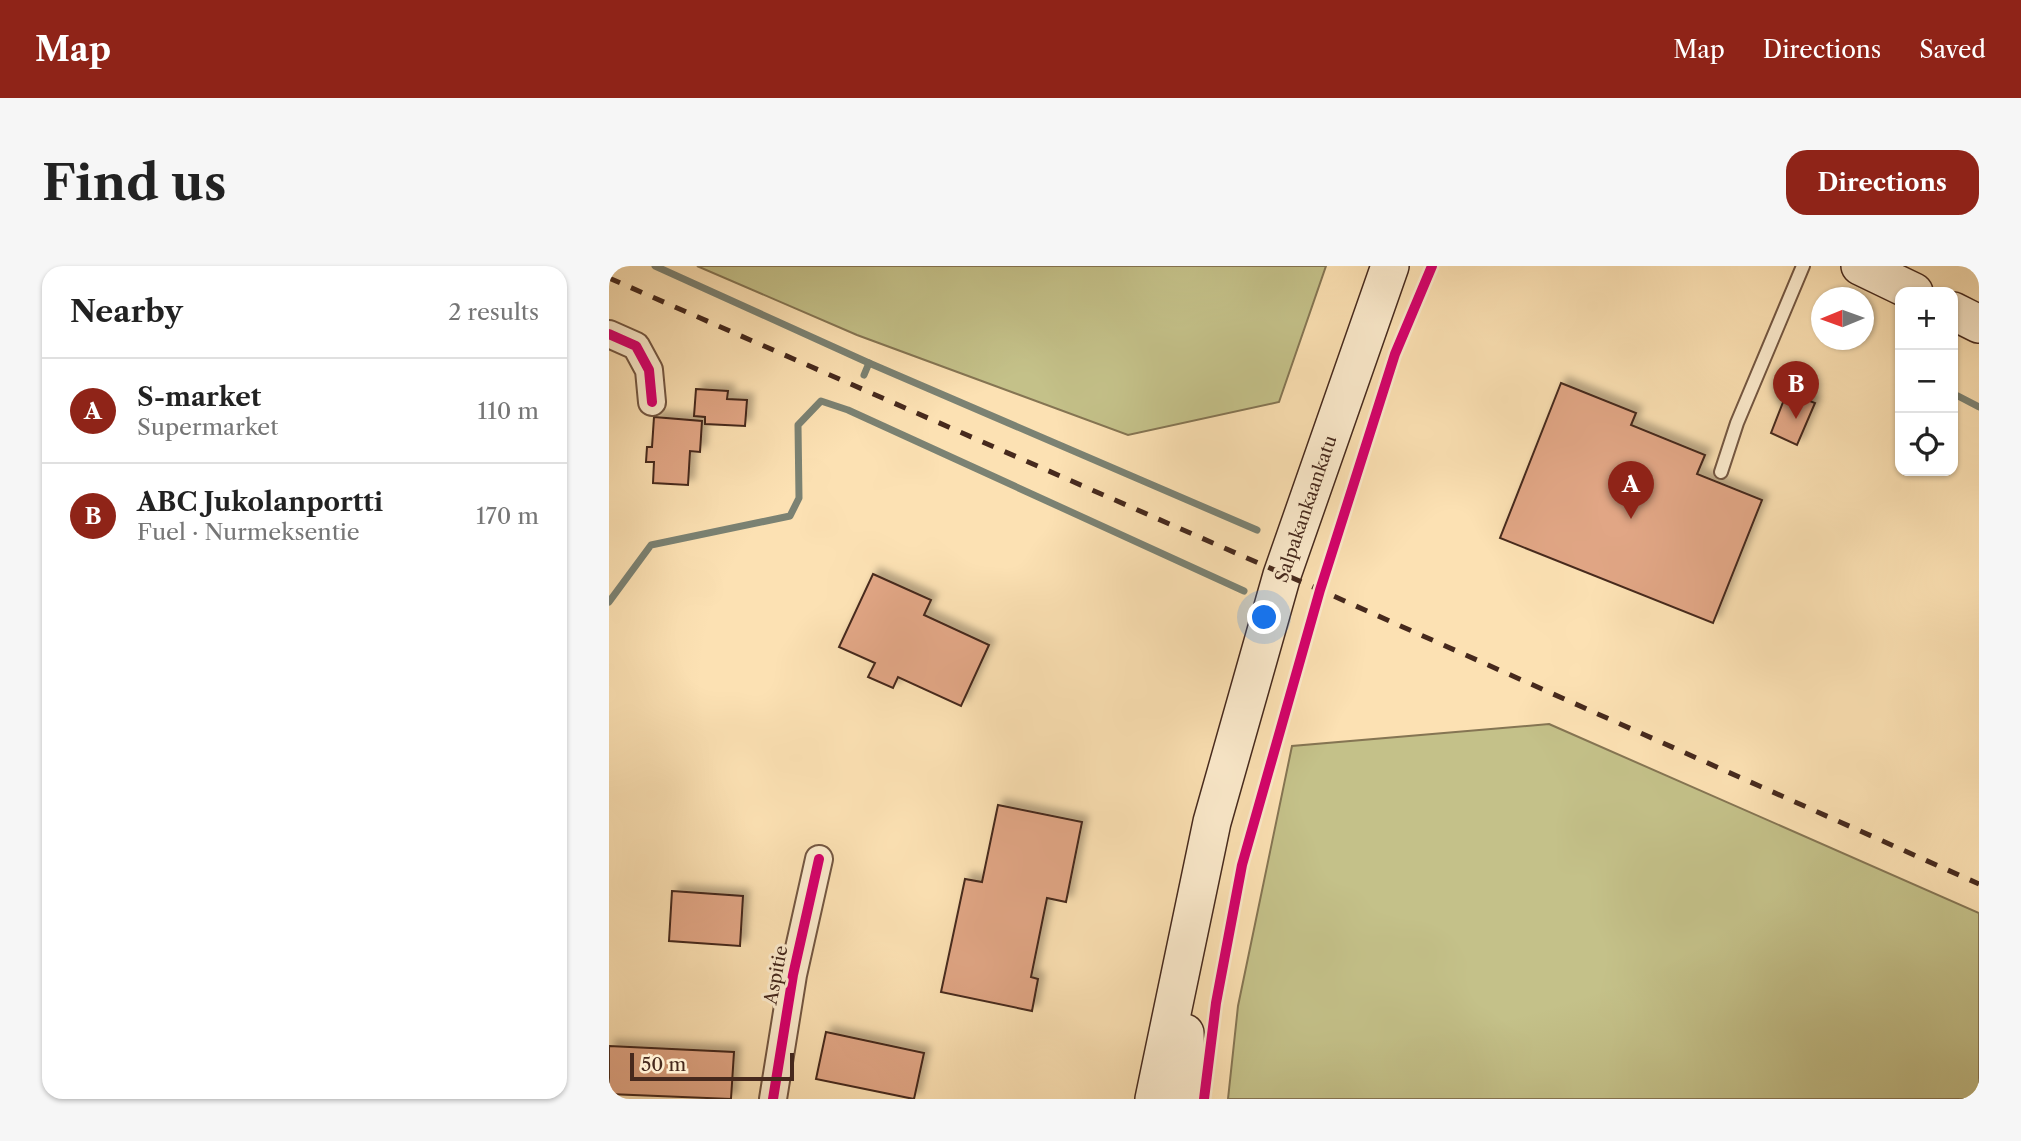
<!DOCTYPE html>
<html lang="en">
<head>
<meta charset="utf-8">
<style>
  body { margin:0; font-family:"Libre Caslon Text",serif; background:#f6f6f6; color:#222 }
  .controls { position:absolute; right:21px; top:21px; display:grid; overflow:hidden; border-radius:14px; box-shadow:0 2px 5px #0004 }
  .controls button { width:63px; height:63px; display:grid; place-items:center; padding:0; border:0; border-bottom:2px solid #e0e0e0; background:#fff; color:#222; font:35px sans-serif }
  .compass { position:absolute; left:1202px; top:21px; width:63px; height:63px; border-radius:50%; background:#fff; box-shadow:0 2px 5px #0004; rotate:269deg }
  .scale { position:absolute; left:21px; bottom:18px; width:164px; box-sizing:border-box; padding-left:7px; border:4px solid #46291d; border-top:0; font-size:19px; line-height:24px; white-space:nowrap; color:#46291d; -webkit-text-stroke:5px #fdecce; paint-order:stroke }
  .you { position:absolute; left:656px; top:352px; width:24px; height:24px; margin:-18px; border:5px solid #fff; border-radius:50%; background:#1a73e8; box-shadow:0 0 0 10px #1a73e833 }
  .badge { display:grid; place-items:center; width:46px; height:46px; border-radius:50%; background:#8f2418; color:#fff; font-size:23px; font-weight:700 }
  .pin { position:absolute; translate:-50% -58px; filter:drop-shadow(0 2px 4px #0008) }
  .pin::after { content:''; position:absolute; top:37px; width:24px; height:21px; background:inherit; clip-path:polygon(0 0,100% 0,50% 100%) }
  .list { margin:0; padding:0; list-style:none }
  h2 { display:flex; justify-content:space-between; align-items:center; height:91px; margin:0; padding:0 28px; font-size:30px }
  h2 small { font-size:23px; font-weight:400; color:#767676 }
  .list li { display:grid; grid-template-columns:46px 1fr auto; gap:21px; align-items:center; box-sizing:border-box; height:105px; padding:0 28px; border-top:2px solid #e0e0e0 }
  .list b { display:block; font-size:26px; white-space:nowrap }
  .list p { margin:0; font-size:23px; white-space:nowrap; color:#767676 }
  .list em { font-size:23px; font-style:normal; color:#767676 }
  .icon { flex:none; width:38px; height:38px; fill:none; stroke:currentColor; stroke-width:2; stroke-linecap:round; stroke-linejoin:round }
  .map { position:relative; flex:none; width:1370px; height:833px; overflow:hidden; border-radius:21px }
  header { display:flex; align-items:center; gap:42px; box-sizing:border-box; height:98px; padding:0 35px; background:#8f2418; color:#fff }
  header strong { font-size:33px }
  nav { display:flex; gap:38px; margin-inline-start:auto; font-size:24px }
  .intro { display:flex; align-items:center; justify-content:space-between; box-sizing:border-box; height:168px; padding:0 42px }
  h1 { margin:0; font-size:49px }
  .button { padding:18px 32px; border-radius:21px; background:#8f2418; color:#fff; font-size:24px; font-weight:700 }
  main { display:flex; gap:42px; padding:0 42px }
  aside { flex:1; background:#fff; border-radius:21px; box-shadow:0 2px 5px #0004 }
  .map>svg:first-child { display:block }
  .green { fill:#c4c189; stroke:#857553; stroke-width:2 }
  .lines { fill:none; stroke-linecap:round; stroke-linejoin:round }
  .stream { stroke:#7b8273; stroke-width:7 }
  .building { fill:#e1a685; stroke:#46291d; stroke-width:2; filter:url(#shadow) }
  .lane-casing { stroke:#745742; stroke-width:16 }
  .street-casing { stroke:#745742; stroke-width:30 }
  .secondary-casing { stroke:#46291d; stroke-width:40 }
  .lane { stroke:#fdecce; stroke-width:12 }
  .street { stroke:#fdecce; stroke-width:26 }
  .secondary { stroke:#fdecce; stroke-width:37 }
  .rail { stroke:#46291d; stroke-width:5; stroke-dasharray:12 12; stroke-linecap:butt }
  .cycleway-casing { stroke:#fdecce; stroke-width:15 }
  .cycleway { stroke:#d6006c; stroke-width:10 }
  .labels { text-anchor:middle; stroke-width:6; stroke-linejoin:round; paint-order:stroke }
  .street-label { font-size:18px; fill:#46291d; stroke:#fdecce }
</style>
</head>
<body>
<header>
<strong>Map</strong>
<nav><a>Map</a><a>Directions</a><a>Saved</a></nav>
</header>
<div class="intro"><h1>Find us</h1><a class="button">Directions</a></div>
<main>
<aside>
<h2>Nearby<small>2 results</small></h2>
<ul class="list">
<li><span class="badge">A</span><div><b>S-market</b><p>Supermarket</p></div><em>110 m</em></li>
<li><span class="badge">B</span><div><b>ABC Jukolanportti</b><p>Fuel · Nurmeksentie</p></div><em>170 m</em></li>
</ul>
</aside>
<div class="map">
<svg width="1370" height="833" viewBox="0 0 1370 833">
  <defs>
    <filter id="shadow"><feDropShadow dx="6" dy="-6" stdDeviation="3.5" flood-color="#0004"/></filter>
  </defs>
  <rect width="100%" height="100%" fill="#fce1b3"/>
  <filter id="stains"><feTurbulence type="fractalNoise" baseFrequency=".00286" numOctaves="4"/><feColorMatrix values="0 0 0 0 .2 0 0 0 0 .09 0 0 0 0 .02 0 0 0 .5 -.17"/></filter>
  <radialGradient id="worn" r=".72"><stop offset=".6" stop-color="#630" stop-opacity="0"/><stop offset="1" stop-color="#630" stop-opacity=".3"/></radialGradient>
  <g class="green">
    <polygon points="88,0 717,0 670,136 519,169 248,69"/>
    <polygon points="940,458 1370,647 1370,833 619,833 629,740 683,480"/>
  </g>
  <g class="lines">
    <g class="stream">
      <polyline points="46,0 260,97 648,264"/>
      <polyline points="255,109 260,97"/>
      <polyline points="1349,130 1370,141"/>
      <polyline points="0,336 42,279 181,250 190,232 189,159 212,135 239,144 635,325"/>
    </g>
  </g>
  <g class="building">
    <polygon points="952,117 1027,147 1022,159 1096,189 1088,208 1153,234 1104,357 891,272"/>
    <polygon points="87,123 119,125 118,133 138,134 136,160 96,158 96,151 85,150"/>
    <polygon points="1178,126 1206,137 1188,179 1162,167"/>
    <polygon points="45,151 93,155 91,186 81,185 79,219 44,217 45,196 37,196 38,181 43,181"/>
    <polygon points="264,308 322,334 315,349 380,379 352,440 289,411 284,422 259,411 266,397 230,381"/>
    <polygon points="389,539 473,556 457,636 438,632 422,711 429,713 423,745 332,726 356,613 373,616"/>
    <polygon points="63,625 134,630 131,680 60,675"/>
    <polygon points="217,766 315,787 305,833 207,813"/>
    <polygon points="0,780 125,786 122,833 0,828"/>
  </g>
  <g class="lines">
    <defs>
      <polyline id="lane" points="1112,206 1128,157 1194,0"/>
      <g id="street">
        <polyline points="0,68 27,80 40,104 43,136"/>
        <polyline points="164,833 184,709 210,593"/>
      </g>
      <g id="secondary">
        <polyline points="1251,0 1305,26"/>
        <polyline points="1344,45 1370,58"/>
        <polyline points="545,833 603,556 673,309 781,0"/>
        <polyline points="572,833 577,793 576,767"/>
      </g>
    </defs>
    <use href="#lane" class="lane-casing"/>
    <use href="#street" class="street-casing"/>
    <use href="#secondary" class="secondary-casing"/>
    <use href="#lane" class="lane"/>
    <use href="#street" class="street"/>
    <use href="#secondary" class="secondary"/>
    <polyline class="rail" points="0,12 711,324 1370,618"/>
    <defs>
      <g id="cycleway">
        <polyline points="0,68 27,80 40,104 43,136"/>
        <polyline points="164,833 184,709 210,593"/>
        <polyline points="595,833 607,737 633,599 711,324 786,88 823,0"/>
      </g>
    </defs>
    <use href="#cycleway" class="cycleway-casing"/>
    <use href="#cycleway" class="cycleway"/>
  </g>
  <g class="labels">
    <g class="street-label">
      <text transform="translate(697 243) rotate(-71)" y="6">Salpakankaankatu</text>
      <text transform="translate(167 709) rotate(-79)" y="6">Aspitie</text>
    </g>
  </g>
  <rect width="100%" height="100%" filter="url(#stains)"/>
  <rect width="100%" height="100%" fill="url(#worn)"/>
</svg>
<div class="controls">
<button>+</button>
<button>−</button>
<button><svg class="icon" aria-label="locate" viewBox="0 0 24 24"><circle cx="12" cy="12" r="6"/><path d="M12 2v4M12 18v4M2 12h4M18 12h4"/></svg></button>
</div>
<svg class="compass" viewBox="-18 -18 36 36"><path d="M0-13l5 13h-10z" fill="#e53935"/><path d="M0 13l5-13h-10z" fill="#767676"/></svg>
<div class="scale">50 m</div>
<div class="you"></div>
<div class="pin badge" style="left:1022px;top:253px">A</div>
<div class="pin badge" style="left:1187px;top:153px">B</div>
</div>
</main>
</body>
</html>
